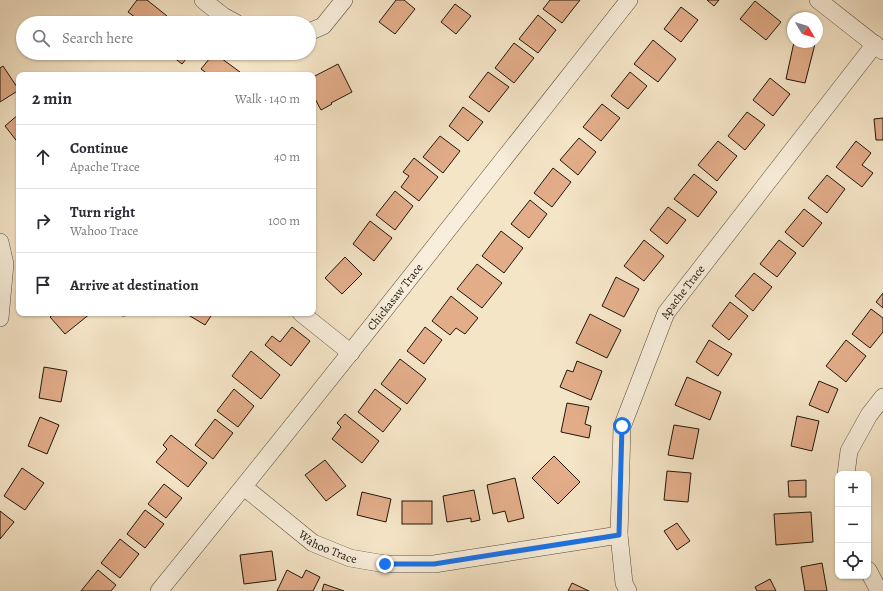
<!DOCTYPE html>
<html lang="en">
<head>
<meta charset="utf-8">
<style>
  body { margin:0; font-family:Alegreya,serif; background:#f7f7f7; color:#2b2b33 }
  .controls { position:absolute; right:12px; bottom:12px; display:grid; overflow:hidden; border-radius:8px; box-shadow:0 1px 3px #0004 }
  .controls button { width:36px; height:36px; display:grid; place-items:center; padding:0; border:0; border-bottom:1px solid #e1e1e2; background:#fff; color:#2b2b33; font:20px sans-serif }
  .compass { position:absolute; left:787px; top:12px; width:36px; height:36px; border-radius:50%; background:#fff; box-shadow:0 1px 3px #0004; rotate:128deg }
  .stop { position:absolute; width:12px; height:12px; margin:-9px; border:3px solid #1a73e8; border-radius:50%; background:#fff }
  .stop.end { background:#1a73e8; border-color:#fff; box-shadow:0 1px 4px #0008 }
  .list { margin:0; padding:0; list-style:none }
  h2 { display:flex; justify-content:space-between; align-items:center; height:52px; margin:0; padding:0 16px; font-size:17px }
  h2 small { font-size:13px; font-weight:400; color:#7c7c81 }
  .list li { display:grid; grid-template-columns:26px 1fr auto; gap:12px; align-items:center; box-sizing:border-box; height:64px; padding:0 16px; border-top:1px solid #e1e1e2 }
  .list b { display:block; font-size:15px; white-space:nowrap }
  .list p { margin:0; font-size:13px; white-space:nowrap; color:#7c7c81 }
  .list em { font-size:13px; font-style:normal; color:#7c7c81 }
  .icon { flex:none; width:22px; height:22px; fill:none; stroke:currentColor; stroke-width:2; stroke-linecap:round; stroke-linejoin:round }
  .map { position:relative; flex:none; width:883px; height:591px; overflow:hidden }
  .search { position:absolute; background:#fff; box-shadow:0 1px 3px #0004; left:16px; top:16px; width:300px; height:44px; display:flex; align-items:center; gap:10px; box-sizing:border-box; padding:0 14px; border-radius:22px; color:#7c7c81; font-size:15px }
  .panel { position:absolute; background:#fff; box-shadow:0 1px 3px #0004; left:16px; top:72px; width:300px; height:244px; border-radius:8px }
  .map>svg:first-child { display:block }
  .building { fill:#e3ad8a; stroke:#20170a }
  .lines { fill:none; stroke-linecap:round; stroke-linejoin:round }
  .minor-casing { stroke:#554a39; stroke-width:18 }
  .minor { stroke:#f8eedb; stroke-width:17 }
  .route { stroke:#1a73e8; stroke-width:5 }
  .labels { text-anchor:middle; stroke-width:3; stroke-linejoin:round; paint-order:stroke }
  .street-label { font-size:12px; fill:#20170a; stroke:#f8eedb }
</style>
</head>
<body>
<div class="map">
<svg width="883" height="591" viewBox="0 0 883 591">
  <rect width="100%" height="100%" fill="#f5e5c7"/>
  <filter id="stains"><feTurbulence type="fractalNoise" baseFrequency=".005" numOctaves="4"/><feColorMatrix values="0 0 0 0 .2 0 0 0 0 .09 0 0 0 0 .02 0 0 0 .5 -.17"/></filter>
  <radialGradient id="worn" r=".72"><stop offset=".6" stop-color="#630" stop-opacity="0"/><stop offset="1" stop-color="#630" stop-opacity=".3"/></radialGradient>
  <g class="building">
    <polygon points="137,0 147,0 167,16 162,23 143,23 128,12"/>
    <polygon points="396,0 404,0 415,9 395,34 379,22"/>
    <polygon points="550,0 580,0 562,23 543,9"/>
    <polygon points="707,0 719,0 714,6"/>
    <polygon points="755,1 781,22 766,40 740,19"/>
    <polygon points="455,4 471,16 456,34 441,22"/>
    <polygon points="681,7 698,20 681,42 664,29"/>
    <polygon points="538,15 556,30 538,53 519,39"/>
    <polygon points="653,40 676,59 658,82 634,64"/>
    <polygon points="794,42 806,42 815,44 805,83 786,79"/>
    <polygon points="514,43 534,58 514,83 495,68"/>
    <polygon points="168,53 191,53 182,64"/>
    <polygon points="214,53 240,72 238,75 209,75 201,69"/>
    <polygon points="338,64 352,92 331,103 332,104 321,110 313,95 313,77"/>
    <polygon points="3,66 19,90 0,102 0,68"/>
    <polygon points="488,72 509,87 489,112 469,97"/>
    <polygon points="630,72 647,86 628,109 611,96"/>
    <polygon points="770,78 790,94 773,116 753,100"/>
    <polygon points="602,104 620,118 601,141 583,127"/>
    <polygon points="463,107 483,122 468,141 449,126"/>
    <polygon points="747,112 765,125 745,150 728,136"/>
    <polygon points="19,114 19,144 5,126"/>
    <polygon points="883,118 883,140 876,140 874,119"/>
    <polygon points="440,136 460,151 443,173 423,157"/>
    <polygon points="579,138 596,152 578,175 560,160"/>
    <polygon points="718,141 737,156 717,181 698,165"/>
    <polygon points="856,141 871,153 862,165 873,173 862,187 836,167"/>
    <polygon points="414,158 438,177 419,201 401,187 409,176 403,172"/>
    <polygon points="553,168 571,182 552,207 534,193"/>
    <polygon points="694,174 717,192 698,217 674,199"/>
    <polygon points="827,175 845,189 827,213 808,198"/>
    <polygon points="395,191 413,206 395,230 376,215"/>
    <polygon points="530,200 547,214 529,238 511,224"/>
    <polygon points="668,207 686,220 667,244 650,230"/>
    <polygon points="804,209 822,223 803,247 785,232"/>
    <polygon points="370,221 392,238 374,261 353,244"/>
    <polygon points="501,231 523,248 504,273 482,256"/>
    <polygon points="644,240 664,256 644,281 624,266"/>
    <polygon points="779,240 796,253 777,277 760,264"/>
    <polygon points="345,257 362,274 342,294 325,278"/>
    <polygon points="477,264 502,283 482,308 457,289"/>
    <polygon points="754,273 772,287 753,311 735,296"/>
    <polygon points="616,277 639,289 624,317 602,306"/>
    <polygon points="883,293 883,308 876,302"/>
    <polygon points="451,296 478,318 465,334 456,328 450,335 432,321"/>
    <polygon points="730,302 748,316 729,340 712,326"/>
    <polygon points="871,309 883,318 883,332 870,348 852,334"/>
    <polygon points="55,313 91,313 65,334 50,317"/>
    <polygon points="121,313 151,313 122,316"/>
    <polygon points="185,313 213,313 205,325"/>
    <polygon points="590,314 621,330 607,358 576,343"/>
    <polygon points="292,327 310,341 291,366 265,345 272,336 280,342"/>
    <polygon points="425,327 442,340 424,364 407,351"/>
    <polygon points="709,340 732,354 718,376 696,362"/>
    <polygon points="846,340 866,356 846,382 826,366"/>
    <polygon points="251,351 280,375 261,399 232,376"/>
    <polygon points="400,359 426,379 407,404 381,384"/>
    <polygon points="577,361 602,371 591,400 560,387 567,370 573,372"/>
    <polygon points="44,367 67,371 61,402 39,398"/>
    <polygon points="687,377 721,392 710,420 675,405"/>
    <polygon points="819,381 838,389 828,413 809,405"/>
    <polygon points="234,389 254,406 238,427 217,411"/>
    <polygon points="375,389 401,409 383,432 358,412"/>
    <polygon points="567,403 589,407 585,424 591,426 589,438 561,432"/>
    <polygon points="345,414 379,441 362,463 332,439 341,427 337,423"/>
    <polygon points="797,416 819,421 812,451 791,446"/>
    <polygon points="40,417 59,425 47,454 28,446"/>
    <polygon points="215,419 233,433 213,459 195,445"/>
    <polygon points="674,425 699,429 693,459 668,455"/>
    <polygon points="171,435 207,463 188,487 156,462 167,449 163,445"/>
    <polygon points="554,456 580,482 558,504 532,478"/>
    <polygon points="325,460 346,486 326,501 305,475"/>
    <polygon points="22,468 44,483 25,510 4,496"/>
    <polygon points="667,471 691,473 688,502 664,500"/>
    <polygon points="515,478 524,518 508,522 505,511 493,514 487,485"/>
    <polygon points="806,480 806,497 789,497 788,481"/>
    <polygon points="164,484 182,498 166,518 148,504"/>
    <polygon points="474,490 480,520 471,522 471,518 447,522 443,496"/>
    <polygon points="362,492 391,499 386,522 357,515"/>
    <rect x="402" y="501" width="30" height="23"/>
    <polygon points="145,510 164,524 145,548 127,534"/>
    <polygon points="0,511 14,522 0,539"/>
    <polygon points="811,512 813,542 776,545 774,514"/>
    <polygon points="677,523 690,541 677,550 664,531"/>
    <polygon points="120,539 139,554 120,578 101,563"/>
    <polygon points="272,551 276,580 244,584 240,555"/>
    <polygon points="822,563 827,591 805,591 801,567"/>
    <polygon points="98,570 116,585 111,591 81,591"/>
    <polygon points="287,570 302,578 306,570 320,577 313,591 277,591"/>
    <polygon points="770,579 776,591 757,591 755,587"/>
    <polygon points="572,583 589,591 568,591"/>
    <polygon points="324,584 344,591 322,591"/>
  </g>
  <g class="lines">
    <defs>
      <g id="minor">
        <polyline points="203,0 223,16 236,23"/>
        <polyline points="818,0 883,51"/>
        <polyline points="309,32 323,26 344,0"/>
        <polyline points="0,242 5,264 0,318"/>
        <polyline points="301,313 351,353"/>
        <polyline points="846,474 849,451 869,415 883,397"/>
        <path id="s1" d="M244,487L313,543L350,558L385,564H434L619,535"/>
        <polyline points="868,570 879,591"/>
        <path id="s2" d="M159,591C318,396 473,198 629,0"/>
        <path id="s3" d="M628,591L624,583L619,535L622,427L666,313L875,44"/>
      </g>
    </defs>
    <use href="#minor" class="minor-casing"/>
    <use href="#minor" class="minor"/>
  </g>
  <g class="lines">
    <polyline class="route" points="385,564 434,564 619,535 622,426"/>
  </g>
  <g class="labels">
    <g class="street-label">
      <text dy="4" stroke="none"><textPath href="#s3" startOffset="314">Apache Trace</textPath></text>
      <text dy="4" stroke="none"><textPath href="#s2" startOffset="377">Chickasaw Trace</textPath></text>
      <text dy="4" stroke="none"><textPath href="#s1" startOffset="104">Wahoo Trace</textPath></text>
    </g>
  </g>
  <rect width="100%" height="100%" filter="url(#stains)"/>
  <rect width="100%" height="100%" fill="url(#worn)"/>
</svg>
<div class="controls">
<button>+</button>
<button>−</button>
<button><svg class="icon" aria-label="locate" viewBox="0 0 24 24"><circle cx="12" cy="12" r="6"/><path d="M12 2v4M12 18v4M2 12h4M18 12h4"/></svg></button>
</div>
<svg class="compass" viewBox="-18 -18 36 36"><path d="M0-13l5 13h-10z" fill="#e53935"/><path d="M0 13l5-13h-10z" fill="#7c7c81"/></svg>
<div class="stop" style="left:622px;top:426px"></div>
<div class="stop end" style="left:385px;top:564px"></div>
<div class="search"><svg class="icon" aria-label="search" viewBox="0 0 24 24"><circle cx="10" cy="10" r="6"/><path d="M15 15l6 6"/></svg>Search here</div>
<section class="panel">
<h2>2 min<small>Walk · 140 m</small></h2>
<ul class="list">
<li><svg class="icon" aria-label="ahead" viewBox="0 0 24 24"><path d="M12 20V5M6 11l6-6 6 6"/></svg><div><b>Continue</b><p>Apache Trace</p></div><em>40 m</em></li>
<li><svg class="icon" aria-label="right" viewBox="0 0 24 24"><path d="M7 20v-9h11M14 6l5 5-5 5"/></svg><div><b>Turn right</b><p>Wahoo Trace</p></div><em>100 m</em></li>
<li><svg class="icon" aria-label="arrive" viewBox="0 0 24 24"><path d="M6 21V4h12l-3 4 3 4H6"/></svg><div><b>Arrive at destination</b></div></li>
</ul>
</section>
</div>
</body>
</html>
